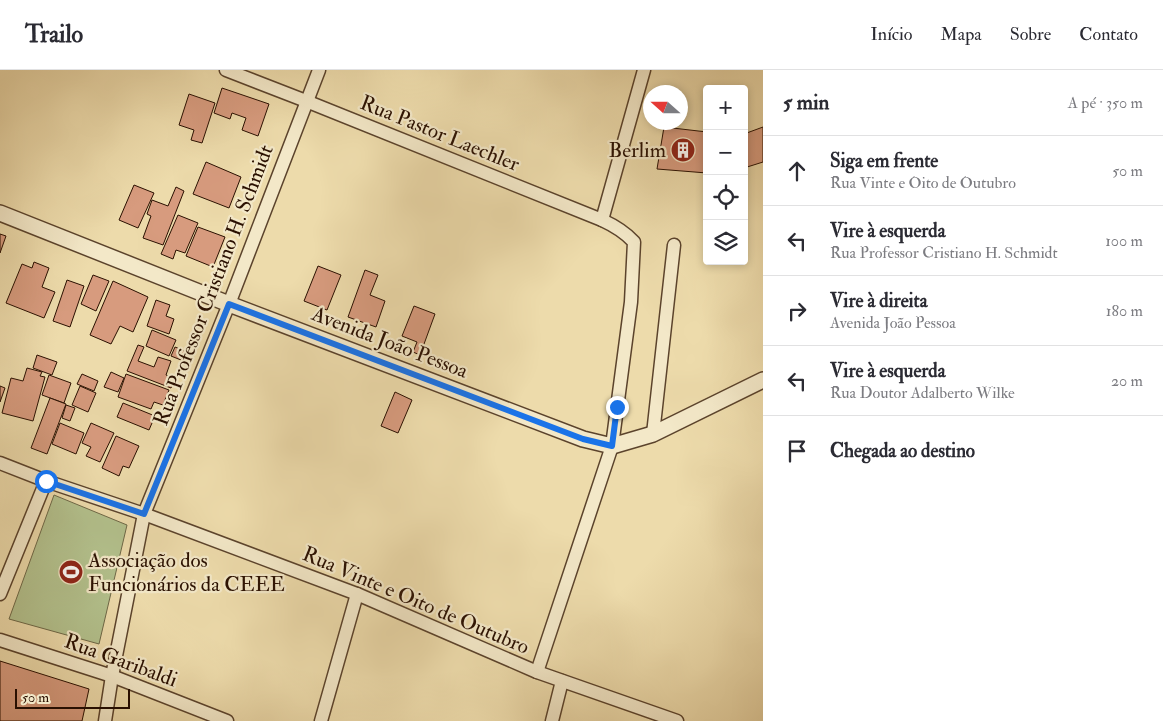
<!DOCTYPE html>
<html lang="pt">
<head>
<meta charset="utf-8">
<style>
  body { margin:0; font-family:"IM FELL Double Pica",serif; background:#f2f2f3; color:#2b2b33 }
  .controls { position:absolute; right:15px; top:15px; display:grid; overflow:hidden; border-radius:5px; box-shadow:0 2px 8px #0003 }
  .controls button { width:45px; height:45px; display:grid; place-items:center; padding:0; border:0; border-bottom:1px solid #e1e1e2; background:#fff; color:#2b2b33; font:25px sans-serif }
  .compass { position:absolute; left:643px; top:15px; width:45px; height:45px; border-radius:50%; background:#fff; box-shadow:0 2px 8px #0003; rotate:291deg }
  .scale { position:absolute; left:15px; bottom:12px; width:115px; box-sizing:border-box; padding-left:5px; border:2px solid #2a1001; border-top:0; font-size:14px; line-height:18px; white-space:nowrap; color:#2a1001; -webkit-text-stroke:4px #f3e8c8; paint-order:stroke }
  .stop { position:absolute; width:15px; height:15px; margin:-11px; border:4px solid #1a73e8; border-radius:50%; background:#fff }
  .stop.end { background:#1a73e8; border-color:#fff; box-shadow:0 1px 5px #0008 }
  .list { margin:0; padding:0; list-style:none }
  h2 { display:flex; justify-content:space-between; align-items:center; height:65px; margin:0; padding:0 20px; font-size:21px }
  h2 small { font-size:16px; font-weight:400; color:#7c7c81 }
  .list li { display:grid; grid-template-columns:32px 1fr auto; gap:15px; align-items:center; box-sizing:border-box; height:70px; padding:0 20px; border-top:1px solid #e1e1e2 }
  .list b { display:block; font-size:19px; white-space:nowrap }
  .list p { margin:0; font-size:16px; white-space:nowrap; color:#7c7c81 }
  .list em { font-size:16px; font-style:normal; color:#7c7c81 }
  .icon { flex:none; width:28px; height:28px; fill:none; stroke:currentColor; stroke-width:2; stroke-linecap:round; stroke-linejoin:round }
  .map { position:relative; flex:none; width:763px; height:651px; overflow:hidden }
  header { display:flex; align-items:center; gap:30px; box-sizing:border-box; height:70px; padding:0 25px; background:#fff; border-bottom:1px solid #e1e1e2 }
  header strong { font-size:24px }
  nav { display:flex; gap:28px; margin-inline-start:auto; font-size:18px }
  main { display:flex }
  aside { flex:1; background:#fff }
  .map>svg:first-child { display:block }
  .green { fill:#b3c18d; stroke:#6e6847 }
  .building { fill:#d79b7e; stroke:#2a1001 }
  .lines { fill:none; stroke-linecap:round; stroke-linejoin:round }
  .minor-casing { stroke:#5b432c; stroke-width:15 }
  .tertiary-casing { stroke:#5b432c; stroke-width:18 }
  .minor { stroke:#f3e8c8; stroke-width:12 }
  .tertiary { stroke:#f3e8c8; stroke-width:15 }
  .route { stroke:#1a73e8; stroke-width:6 }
  .labels { text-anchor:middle; stroke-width:4.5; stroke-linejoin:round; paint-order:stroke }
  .street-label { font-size:21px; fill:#2a1001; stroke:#f3e8c8 }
  .poi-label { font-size:21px; fill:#2a1001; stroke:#f3e8c8; text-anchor:end }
</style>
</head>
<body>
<header>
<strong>Trailo</strong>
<nav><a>Início</a><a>Mapa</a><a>Sobre</a><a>Contato</a></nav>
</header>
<main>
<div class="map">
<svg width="763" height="651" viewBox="0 0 763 651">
  <rect width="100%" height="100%" fill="#eddbab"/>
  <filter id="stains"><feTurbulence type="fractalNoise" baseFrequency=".004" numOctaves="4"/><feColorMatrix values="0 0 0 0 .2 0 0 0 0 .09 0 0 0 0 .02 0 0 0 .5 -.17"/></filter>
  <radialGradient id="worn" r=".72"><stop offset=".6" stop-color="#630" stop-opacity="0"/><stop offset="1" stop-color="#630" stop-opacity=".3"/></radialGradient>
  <polygon class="green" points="54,425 127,455 99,574 9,549"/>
  <g class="building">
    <polygon points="222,18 269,34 258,66 242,60 246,48 232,43 230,49 214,43"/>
    <polygon points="189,24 215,33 202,73 191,70 194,60 179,55"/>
    <polygon points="664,57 707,62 707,103 657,99"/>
    <polygon points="763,57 763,92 744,98 744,64"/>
    <polygon points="206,92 241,107 229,138 193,124"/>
    <polygon points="134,115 154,123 138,158 119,150"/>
    <polygon points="176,117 184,121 163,175 143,168 151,146 147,144 152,130 168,136"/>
    <polygon points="178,145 198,153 185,183 176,180 173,189 161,184"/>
    <polygon points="198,157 225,167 213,197 186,186"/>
    <polygon points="0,164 6,166 0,183"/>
    <polygon points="34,192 49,198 42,217 55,222 44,248 6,233 22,194 32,198"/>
    <polygon points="318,196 341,205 327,240 304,231"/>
    <polygon points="365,200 378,205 370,225 385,231 376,257 348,247"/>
    <polygon points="93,205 109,211 96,241 81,234"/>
    <polygon points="67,210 84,216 70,257 53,251"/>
    <polygon points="113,211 148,227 133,262 120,256 111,274 90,265"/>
    <polygon points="156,230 170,235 166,246 174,249 169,264 147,256"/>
    <polygon points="414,236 435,244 420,285 413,282 417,272 402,266"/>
    <polygon points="152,260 176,270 169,286 146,276"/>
    <polygon points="138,275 144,277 138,291 154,297 158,287 171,291 166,305 175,309 171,318 127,301"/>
    <polygon points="175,277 185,281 181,290 171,286"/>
    <polygon points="37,285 57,292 52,305 33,298"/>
    <polygon points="27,298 42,302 40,306 45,307 33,351 2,343 11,308 23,311"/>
    <polygon points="111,302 124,308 118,322 104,317"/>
    <polygon points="82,304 98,311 94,321 77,314"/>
    <polygon points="126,304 169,320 163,335 154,332 151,339 118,327"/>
    <polygon points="49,305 71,313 64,333 42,325"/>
    <polygon points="0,316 5,318 0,332"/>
    <polygon points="80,316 96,323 88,342 72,335"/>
    <polygon points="395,322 412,330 398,363 381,356"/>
    <polygon points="50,328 66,334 47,384 31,378"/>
    <polygon points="123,333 155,346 149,360 117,347"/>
    <polygon points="66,335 75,338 70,351 62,348"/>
    <polygon points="60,353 84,363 76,384 52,374"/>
    <polygon points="91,353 114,363 100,392 86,386 91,377 82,373"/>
    <polygon points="116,366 139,376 129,398 123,396 119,406 102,398"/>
    <polygon points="0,591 89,619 82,651 0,651"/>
  </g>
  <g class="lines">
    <defs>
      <g id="minor">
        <path d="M226,0L306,31L602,150C615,156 625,162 634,172L631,232L612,376L537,602"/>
        <polyline points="602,150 644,0"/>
        <polyline points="653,364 674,175"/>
        <polyline points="0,393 46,411 144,444 357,524 537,602 677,651"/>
        <polyline points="0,524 46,411"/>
        <polyline points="0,570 112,606 227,651"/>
        <polyline points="105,651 112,606 144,444 229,234 319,0"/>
        <polyline points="321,651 357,524"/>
        <polyline points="552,651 562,611"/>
      </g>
      <polyline id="tertiary" points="0,143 229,234 583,369 612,376 653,364 763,310"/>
    </defs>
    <use href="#minor" class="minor-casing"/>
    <use href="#tertiary" class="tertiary-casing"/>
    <use href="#minor" class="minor"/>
    <use href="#tertiary" class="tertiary"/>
  </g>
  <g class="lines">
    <polyline class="route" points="46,411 144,444 229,234 583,369 612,376 617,337"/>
  </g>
  <defs>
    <symbol id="building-disc" viewBox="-11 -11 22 22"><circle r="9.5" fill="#8f2418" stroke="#f3e8c8"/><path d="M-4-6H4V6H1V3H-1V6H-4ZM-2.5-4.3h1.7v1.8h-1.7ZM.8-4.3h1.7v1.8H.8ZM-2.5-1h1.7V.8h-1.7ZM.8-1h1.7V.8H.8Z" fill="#fff"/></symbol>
    <symbol id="stadium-disc" viewBox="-11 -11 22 22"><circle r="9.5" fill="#8f2418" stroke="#f3e8c8"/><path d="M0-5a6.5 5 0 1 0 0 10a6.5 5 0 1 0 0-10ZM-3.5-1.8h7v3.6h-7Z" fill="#fff"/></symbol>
  </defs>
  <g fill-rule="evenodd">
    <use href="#building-disc" x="669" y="66" width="28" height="28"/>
    <use href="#stadium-disc" x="57" y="488" width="28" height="28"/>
  </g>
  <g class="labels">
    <g class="street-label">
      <text transform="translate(440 63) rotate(22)" y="7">Rua Pastor Laechler</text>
      <text transform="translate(213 215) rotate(-69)" y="7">Rua Professor Cristiano H. Schmidt</text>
      <text transform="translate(390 272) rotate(21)" y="7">Avenida João Pessoa</text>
      <text transform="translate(416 530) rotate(23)" y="7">Rua Vinte e Oito de Outubro</text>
      <text transform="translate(121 590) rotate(20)" y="7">Rua Garibaldi</text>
    </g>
    <g class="poi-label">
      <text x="666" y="87">Berlim</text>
      <text x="88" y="497" text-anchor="start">Associação dos<tspan x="88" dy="24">Funcionários da CEEE</tspan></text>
    </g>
  </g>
  <rect width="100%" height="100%" filter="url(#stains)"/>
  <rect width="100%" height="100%" fill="url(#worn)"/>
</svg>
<div class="controls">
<button>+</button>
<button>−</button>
<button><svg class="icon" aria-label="locate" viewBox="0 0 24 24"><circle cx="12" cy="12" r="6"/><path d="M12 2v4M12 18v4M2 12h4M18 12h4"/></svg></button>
<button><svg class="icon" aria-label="layers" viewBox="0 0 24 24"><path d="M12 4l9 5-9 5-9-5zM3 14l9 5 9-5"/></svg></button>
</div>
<svg class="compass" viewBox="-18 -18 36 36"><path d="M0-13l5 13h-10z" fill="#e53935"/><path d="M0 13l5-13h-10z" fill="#7c7c81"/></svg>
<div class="scale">50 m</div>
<div class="stop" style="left:46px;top:411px"></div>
<div class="stop end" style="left:617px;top:337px"></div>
</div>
<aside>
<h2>5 min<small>A pé · 350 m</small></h2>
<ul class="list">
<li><svg class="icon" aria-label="ahead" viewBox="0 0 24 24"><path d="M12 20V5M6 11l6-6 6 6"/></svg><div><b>Siga em frente</b><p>Rua Vinte e Oito de Outubro</p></div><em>50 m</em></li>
<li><svg class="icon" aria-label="left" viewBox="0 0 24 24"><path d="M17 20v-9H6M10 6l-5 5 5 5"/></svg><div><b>Vire à esquerda</b><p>Rua Professor Cristiano H. Schmidt</p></div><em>100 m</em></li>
<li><svg class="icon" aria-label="right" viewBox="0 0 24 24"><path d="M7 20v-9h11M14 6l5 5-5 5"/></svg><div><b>Vire à direita</b><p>Avenida João Pessoa</p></div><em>180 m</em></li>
<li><svg class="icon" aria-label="left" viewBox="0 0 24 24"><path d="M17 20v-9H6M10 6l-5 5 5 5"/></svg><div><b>Vire à esquerda</b><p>Rua Doutor Adalberto Wilke</p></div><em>20 m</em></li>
<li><svg class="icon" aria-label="arrive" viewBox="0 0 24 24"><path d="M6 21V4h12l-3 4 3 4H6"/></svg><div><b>Chegada ao destino</b></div></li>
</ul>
</aside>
</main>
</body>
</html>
